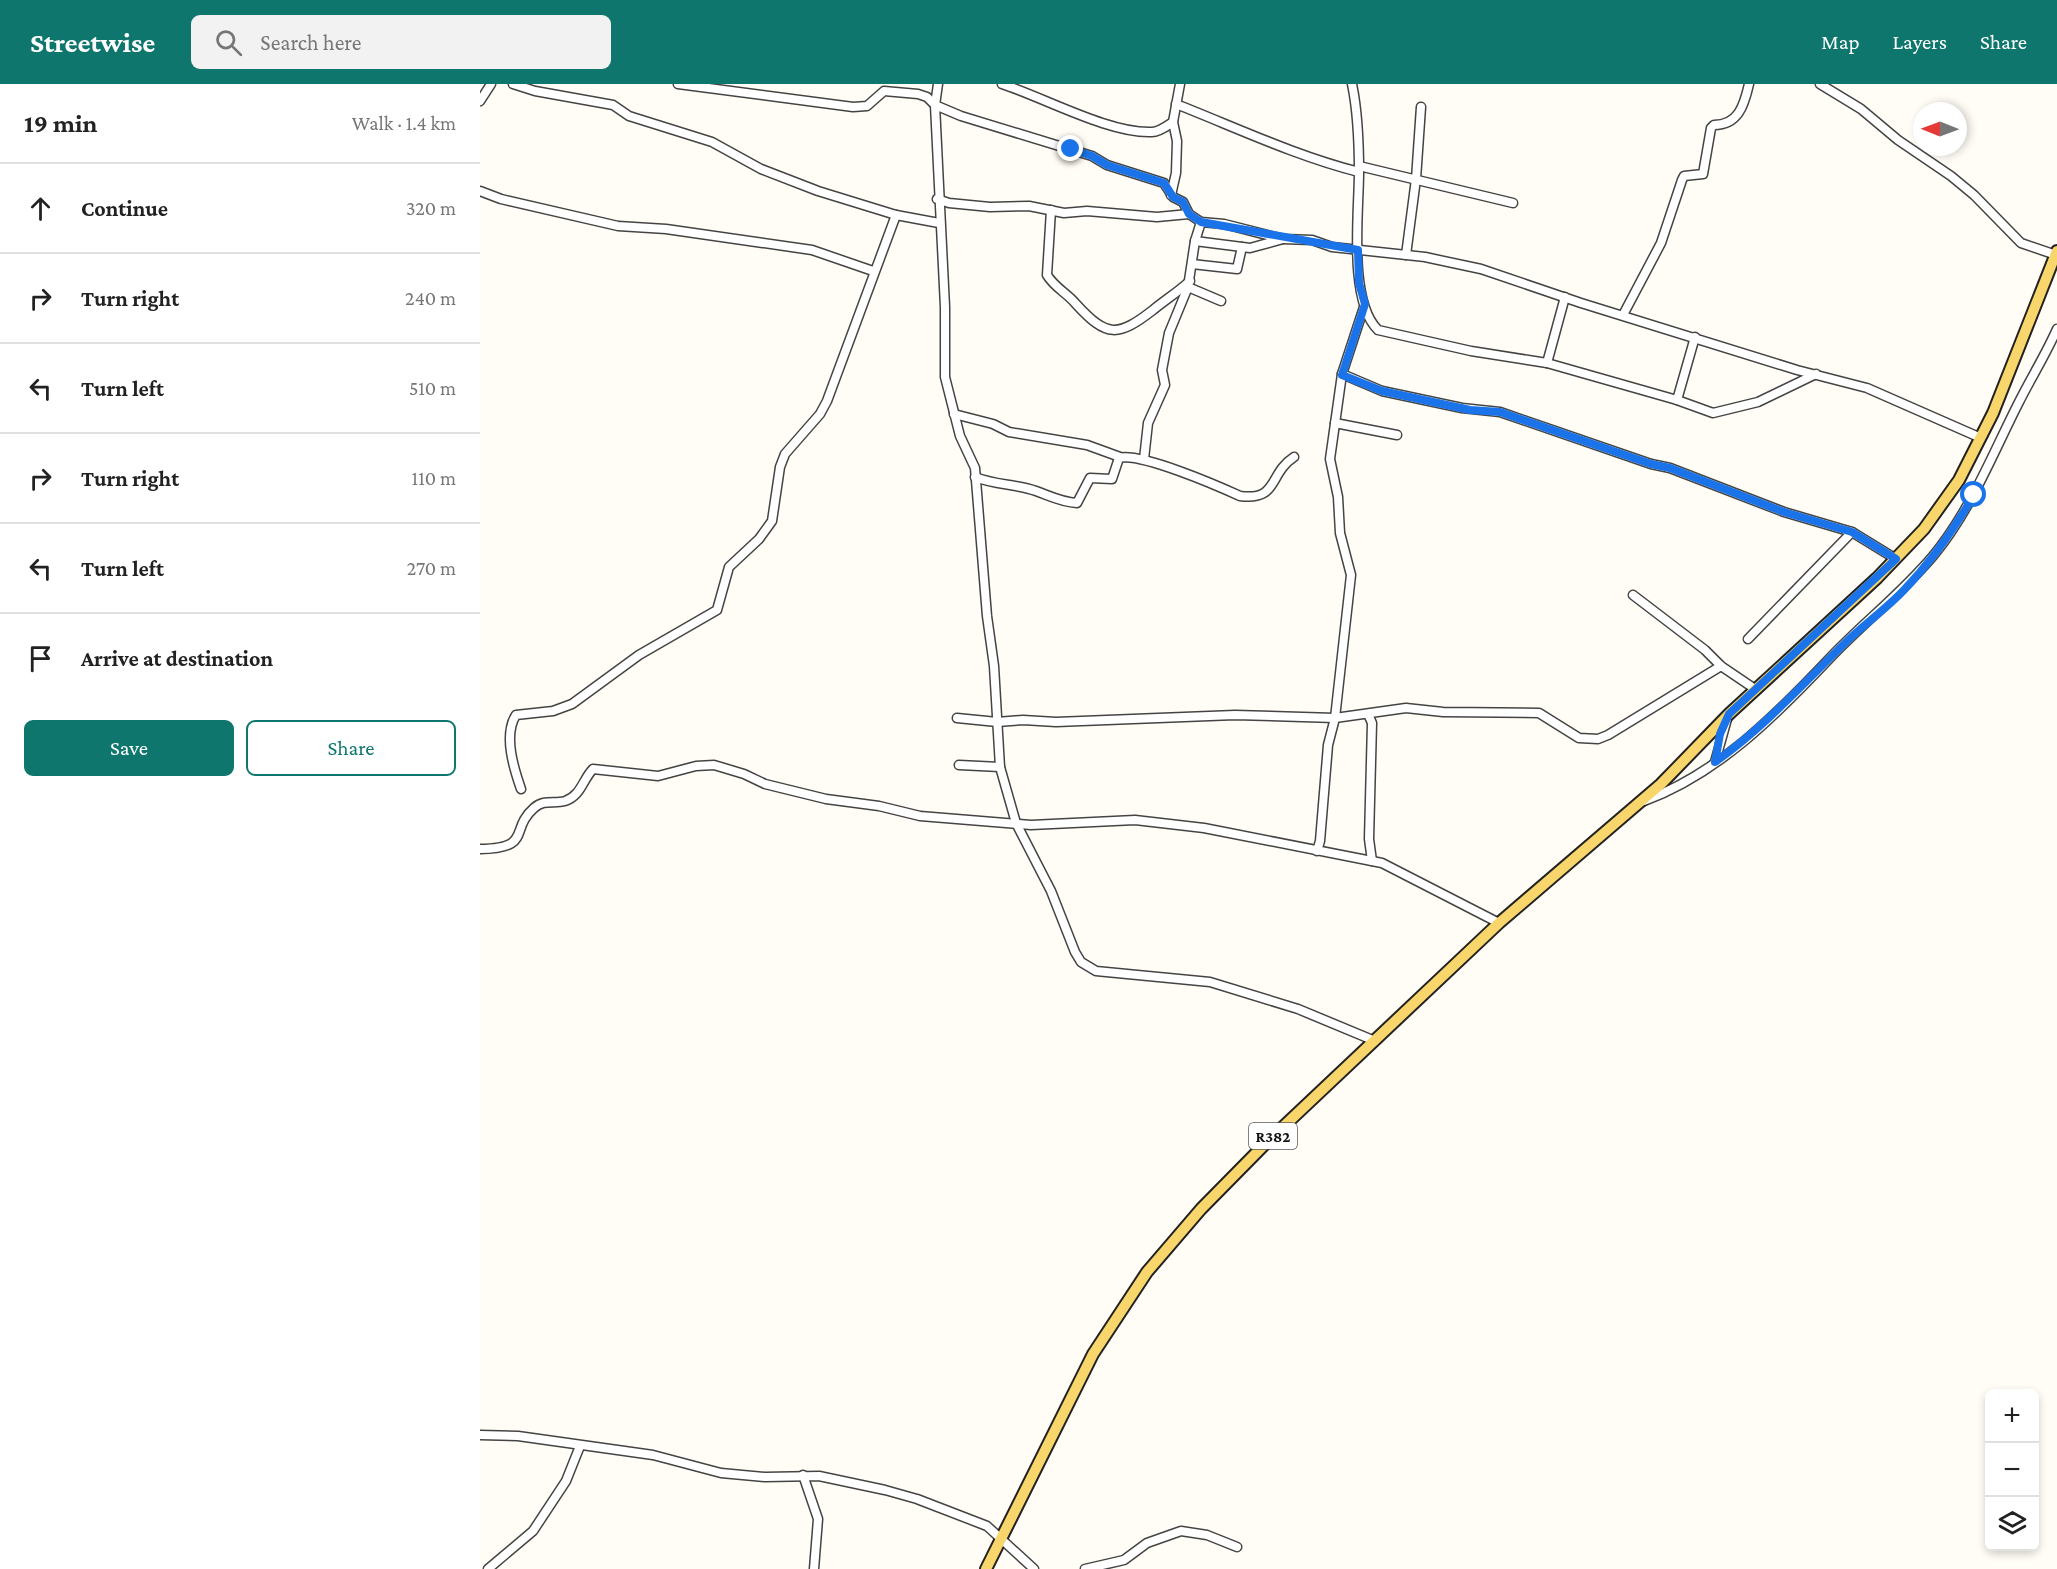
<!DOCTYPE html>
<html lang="en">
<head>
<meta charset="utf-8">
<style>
  body { margin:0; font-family:"Crimson Pro",serif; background:#f2f2f2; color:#222 }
  .controls { position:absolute; right:18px; bottom:18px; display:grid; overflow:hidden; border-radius:9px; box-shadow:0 3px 9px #0003 }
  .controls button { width:54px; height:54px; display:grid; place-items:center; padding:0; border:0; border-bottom:2px solid #e0e0e0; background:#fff; color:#222; font:30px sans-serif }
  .compass { position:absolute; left:1433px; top:18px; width:54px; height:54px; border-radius:50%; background:#fff; box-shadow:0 3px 9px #0003; rotate:271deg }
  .stop { position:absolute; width:18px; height:18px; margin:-14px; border:4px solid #1a73e8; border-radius:50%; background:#fff }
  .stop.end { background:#1a73e8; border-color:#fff; box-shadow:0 2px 6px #0008 }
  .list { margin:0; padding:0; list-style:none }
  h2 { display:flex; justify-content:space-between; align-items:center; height:78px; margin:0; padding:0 24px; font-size:26px }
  h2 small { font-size:20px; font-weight:400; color:#767676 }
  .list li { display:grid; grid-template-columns:39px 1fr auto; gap:18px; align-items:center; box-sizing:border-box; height:90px; padding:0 24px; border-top:2px solid #e0e0e0 }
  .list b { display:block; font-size:22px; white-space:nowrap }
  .list em { font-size:20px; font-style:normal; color:#767676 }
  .actions { display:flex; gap:12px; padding:18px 24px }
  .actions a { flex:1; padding:14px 0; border:2px solid #0f766e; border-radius:9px; text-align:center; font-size:21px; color:#0f766e }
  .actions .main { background:#0f766e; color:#fff }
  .icon { flex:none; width:33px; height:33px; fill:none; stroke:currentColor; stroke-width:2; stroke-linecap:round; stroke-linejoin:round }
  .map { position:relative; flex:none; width:1577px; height:1485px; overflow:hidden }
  header { display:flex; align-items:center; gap:36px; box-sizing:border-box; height:84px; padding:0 30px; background:#0f766e; color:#fff }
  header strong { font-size:28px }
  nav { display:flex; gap:33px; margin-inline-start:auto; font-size:21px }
  .search { width:420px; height:54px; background:#f2f2f2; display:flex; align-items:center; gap:15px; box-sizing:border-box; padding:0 21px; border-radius:9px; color:#767676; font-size:22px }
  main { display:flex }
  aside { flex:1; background:#fff }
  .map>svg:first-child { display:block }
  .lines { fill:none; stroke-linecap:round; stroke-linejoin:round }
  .minor-casing { stroke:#444; stroke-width:11 }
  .major-casing { stroke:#222; stroke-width:14 }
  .minor { stroke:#fff; stroke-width:8 }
  .major { stroke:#f9d66b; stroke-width:10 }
  .route { stroke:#1a73e8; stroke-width:8 }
  .labels { text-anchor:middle; stroke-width:6; stroke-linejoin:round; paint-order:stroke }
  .shield { fill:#fff; stroke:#585858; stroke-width:1.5 }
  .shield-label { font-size:16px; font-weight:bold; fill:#111 }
</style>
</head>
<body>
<header>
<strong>Streetwise</strong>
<div class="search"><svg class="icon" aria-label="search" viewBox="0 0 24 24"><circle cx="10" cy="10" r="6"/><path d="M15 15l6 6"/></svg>Search here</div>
<nav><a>Map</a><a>Layers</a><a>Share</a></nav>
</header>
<main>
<aside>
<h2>19 min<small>Walk · 1.4 km</small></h2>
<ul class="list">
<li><svg class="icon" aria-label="ahead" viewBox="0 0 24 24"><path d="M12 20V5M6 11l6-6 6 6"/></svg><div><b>Continue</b></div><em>320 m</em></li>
<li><svg class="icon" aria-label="right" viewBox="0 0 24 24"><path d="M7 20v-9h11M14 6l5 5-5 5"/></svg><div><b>Turn right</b></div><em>240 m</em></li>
<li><svg class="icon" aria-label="left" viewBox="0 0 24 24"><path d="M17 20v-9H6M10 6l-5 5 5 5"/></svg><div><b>Turn left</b></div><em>510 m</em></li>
<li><svg class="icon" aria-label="right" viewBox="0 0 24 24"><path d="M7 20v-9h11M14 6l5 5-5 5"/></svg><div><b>Turn right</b></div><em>110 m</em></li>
<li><svg class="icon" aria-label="left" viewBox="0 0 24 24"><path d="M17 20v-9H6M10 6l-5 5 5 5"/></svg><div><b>Turn left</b></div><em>270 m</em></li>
<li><svg class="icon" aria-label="arrive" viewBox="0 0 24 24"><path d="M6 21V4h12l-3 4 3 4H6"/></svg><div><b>Arrive at destination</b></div></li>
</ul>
<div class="actions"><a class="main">Save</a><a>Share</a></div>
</aside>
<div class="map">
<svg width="1577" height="1485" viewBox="0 0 1577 1485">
  <rect width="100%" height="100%" fill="#fffdf5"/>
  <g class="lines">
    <defs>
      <g id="minor">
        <polyline points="33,0 55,7 133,21 149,32 232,58 281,85 338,107 416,131 459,139"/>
        <polyline points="198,0 373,23 387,22 404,7 438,10 447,13 455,21 481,32 612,72 627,81 684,99 693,113 703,118 709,130 721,138 744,140 803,155 832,156 852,163 945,173 1001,185 1101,219 1317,286 1387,304 1501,354"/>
        <polyline points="458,0 455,21 465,223 465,293 480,352 495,384 507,532 514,582 520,683 536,739 571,807 595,868 601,878 616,887 730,898 818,925 895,957"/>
        <path d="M522,0C565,14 630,50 672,48C679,48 687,42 693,38"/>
        <path d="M872,0C878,29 879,59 879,88C879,128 868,217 898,246L991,267L1067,279L1197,316L1233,329L1278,318L1336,290"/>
        <polyline points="1340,0 1381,25 1418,56 1471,92 1494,111 1541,159 1576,171"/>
        <polyline points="0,17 11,0"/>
        <path d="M696,20C757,44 816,72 879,88"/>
        <polyline points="879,82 1033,119"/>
        <polyline points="0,107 21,115 138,142 186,145 332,166 393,187"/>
        <polyline points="691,111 696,89 697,57 693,38 700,0"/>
        <polyline points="457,115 469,119 510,123 549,122 584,129 607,127 677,133 709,130"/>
        <path d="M571,126L567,191C575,204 587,209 596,220C627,254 638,253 673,226C685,216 698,208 710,197"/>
        <polyline points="715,157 770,164 803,155"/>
        <polyline points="926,171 936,95 941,23"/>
        <polyline points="712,180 757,185 762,163"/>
        <polyline points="708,203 741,217"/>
        <path d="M1143,231L1181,159L1202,96L1204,92L1223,90L1231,44L1234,41C1258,41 1264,22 1269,0"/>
        <polyline points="1067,279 1085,213"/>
        <polyline points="862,290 902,307 982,324 1020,328 1171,380 1190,384 1304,428 1372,448 1416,475"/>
        <polyline points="1197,316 1215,253"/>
        <polyline points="474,330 513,340 529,348 607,361 640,373"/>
        <polyline points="855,339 917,351"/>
        <polyline points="664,375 668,339 685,301 682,286 689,249 708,203 715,157 721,138"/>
        <path d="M495,393C515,401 536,400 556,407C570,412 581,418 597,419L610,394L632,395L639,374C660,368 738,402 760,412C799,417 788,390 814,373"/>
        <polyline points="1153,511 1225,566 1241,582 1275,605"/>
        <polyline points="1268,555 1372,448"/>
        <polyline points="888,630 892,639 889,755 892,777"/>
        <polyline points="477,634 517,638 543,636 576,638 755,631 855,634 926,624 963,628 1059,629 1099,654 1118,655 1128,651 1241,582"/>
        <polyline points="1235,678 1247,635"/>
        <polyline points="479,681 520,683"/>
        <path d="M41,705C34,685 23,651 36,631L73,627L92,620L159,571L237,526L249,483L279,455L292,437L300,383L305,370L340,330L347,317L416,131"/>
        <path d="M1164,717C1238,690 1296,631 1349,575C1383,539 1421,510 1453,472C1491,426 1512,371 1539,318C1551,294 1566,270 1577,245"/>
        <path d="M0,765C53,764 29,746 54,724C64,715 74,720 85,717C101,712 103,695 113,685L178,692L216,682L234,681L264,690L285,700L346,715L399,722L440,732L551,741L655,736L724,744L902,779L1019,839"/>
        <polyline points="837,767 840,757 848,661 855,634 871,491 860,449 858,413 850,375 862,290 884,223"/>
        <polyline points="0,1351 38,1352 173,1371 241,1389 285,1393 339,1392 405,1406 437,1415 507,1442 554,1485"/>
        <polyline points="323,1391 338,1435 334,1485"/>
        <polyline points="8,1485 53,1447 86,1397 100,1362"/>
        <polyline points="605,1485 644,1476 667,1459 701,1447 727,1451 757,1463"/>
      </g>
      <polyline id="major" points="506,1485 613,1270 667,1188 721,1125 787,1058 1019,839 1181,700 1249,630 1397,494 1444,445 1479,396 1513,329 1577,167"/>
    </defs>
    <use href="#minor" class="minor-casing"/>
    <use href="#major" class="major-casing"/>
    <use href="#minor" class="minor"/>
    <use href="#major" class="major"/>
  </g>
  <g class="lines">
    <path class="route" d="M591,65L612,72L627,81L684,99L693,113L703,118L709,130L721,138L878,166L879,199L885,220L862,291L902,307L990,326L1020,328L1171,380L1190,384L1304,428L1372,448L1416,475L1249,630L1240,650L1235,678C1283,644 1321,602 1363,561C1382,542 1405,526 1424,506C1451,478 1474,445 1494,411"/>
  </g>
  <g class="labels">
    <rect class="shield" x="769" y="1039" width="48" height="26" rx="4.5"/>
    <g class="shield-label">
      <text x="793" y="1058">R382</text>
    </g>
  </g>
</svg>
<div class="controls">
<button>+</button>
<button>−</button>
<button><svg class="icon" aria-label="layers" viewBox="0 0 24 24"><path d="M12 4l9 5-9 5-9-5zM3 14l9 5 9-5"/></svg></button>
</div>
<svg class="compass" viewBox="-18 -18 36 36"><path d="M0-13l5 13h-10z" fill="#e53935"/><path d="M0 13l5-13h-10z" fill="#767676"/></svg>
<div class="stop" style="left:1494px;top:411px"></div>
<div class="stop end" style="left:591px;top:65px"></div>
</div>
</main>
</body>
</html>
